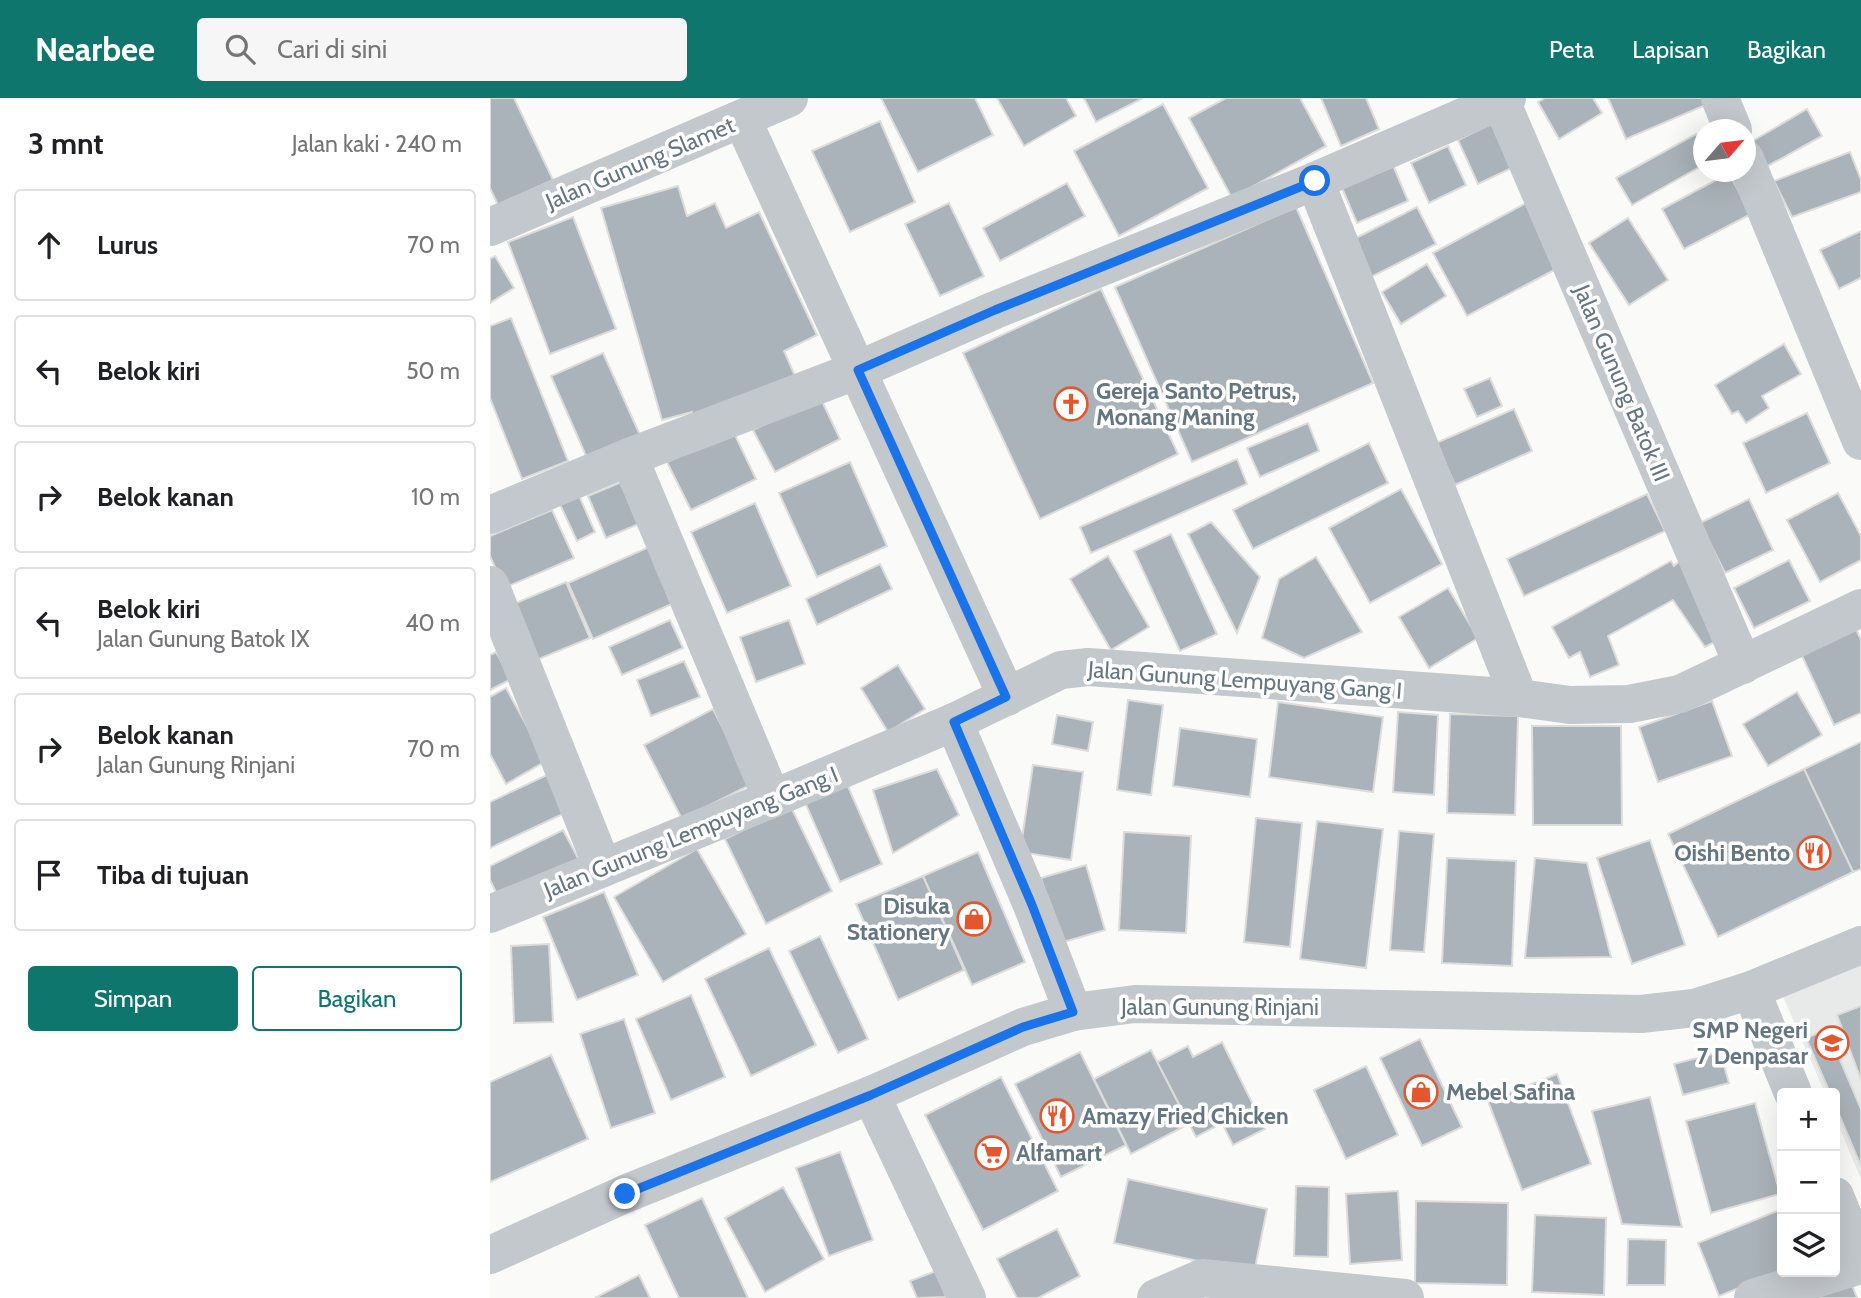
<!DOCTYPE html>
<html lang="id">
<head>
<meta charset="utf-8">
<style>
  body { margin:0; font-family:Cabin,sans-serif; background:#f6f6f6; color:#202124 }
  .controls { position:absolute; right:21px; bottom:21px; display:grid; overflow:hidden; border-radius:7px; box-shadow:0 7px 28px #0002 }
  .controls button { width:63px; height:63px; display:grid; place-items:center; padding:0; border:0; border-bottom:2px solid #e0e0e0; background:#fff; color:#202124; font:35px sans-serif }
  .compass { position:absolute; left:1203px; top:21px; width:63px; height:63px; border-radius:50%; background:#fff; box-shadow:0 7px 28px #0002; rotate:62deg }
  .stop { position:absolute; width:21px; height:21px; margin:-16px; border:5px solid #1a73e8; border-radius:50%; background:#fff }
  .stop.end { background:#1a73e8; border-color:#fff; box-shadow:0 2px 7px #0008 }
  .list { margin:0; padding:0; list-style:none }
  h2 { display:flex; justify-content:space-between; align-items:center; height:91px; margin:0; padding:0 28px; font-size:30px }
  h2 small { font-size:23px; font-weight:400; color:#757577 }
  .list li { display:grid; grid-template-columns:46px 1fr auto; gap:21px; align-items:center; box-sizing:border-box; height:112px; margin:0 14px 14px; padding:0 14px; border:2px solid #e0e0e0; border-radius:7px }
  .list b { display:block; font-size:26px; white-space:nowrap }
  .list p { margin:0; font-size:23px; white-space:nowrap; color:#757577 }
  .list em { font-size:23px; font-style:normal; color:#757577 }
  .actions { display:flex; gap:14px; padding:21px 28px }
  .actions a { flex:1; padding:16px 0; border:2px solid #0f766e; border-radius:7px; text-align:center; font-size:24px; color:#0f766e }
  .actions .main { background:#0f766e; color:#fff }
  .icon { flex:none; width:38px; height:38px; fill:none; stroke:currentColor; stroke-width:2; stroke-linecap:round; stroke-linejoin:round }
  .map { position:relative; flex:none; width:1371px; height:1200px; overflow:hidden }
  header { display:flex; align-items:center; gap:42px; box-sizing:border-box; height:98px; padding:0 35px; background:#0f766e; color:#fff }
  header strong { font-size:33px }
  nav { display:flex; gap:38px; margin-inline-start:auto; font-size:24px }
  .search { width:490px; height:63px; background:#f6f6f6; display:flex; align-items:center; gap:18px; box-sizing:border-box; padding:0 24px; border-radius:7px; color:#757577; font-size:26px }
  main { display:flex }
  aside { flex:1; background:#fff }
  .map>svg:first-child { display:block }
  .built { fill:#e8e9e9 }
  .building { fill:#aab3b9; stroke:#dcdcda; stroke-width:2 }
  .lines { fill:none; stroke-linecap:round; stroke-linejoin:round }
  .minor { stroke:#c3c8cc; stroke-width:38 }
  .route { stroke:#1a73e8; stroke-width:9 }
  .labels { text-anchor:middle; stroke-width:7; stroke-linejoin:round; paint-order:stroke }
  .street-label { font-size:23px; fill:#657683; stroke:#fff }
  .poi-label { font-size:23px; font-weight:bold; fill:#657683; stroke:#fff; text-anchor:start }
</style>
</head>
<body>
<header>
<strong>Nearbee</strong>
<div class="search"><svg class="icon" aria-label="search" viewBox="0 0 24 24"><circle cx="10" cy="10" r="6"/><path d="M15 15l6 6"/></svg>Cari di sini</div>
<nav><a>Peta</a><a>Lapisan</a><a>Bagikan</a></nav>
</header>
<main>
<aside>
<h2>3 mnt<small>Jalan kaki · 240 m</small></h2>
<ul class="list">
<li><svg class="icon" aria-label="ahead" viewBox="0 0 24 24"><path d="M12 20V5M6 11l6-6 6 6"/></svg><div><b>Lurus</b></div><em>70 m</em></li>
<li><svg class="icon" aria-label="left" viewBox="0 0 24 24"><path d="M17 20v-9H6M10 6l-5 5 5 5"/></svg><div><b>Belok kiri</b></div><em>50 m</em></li>
<li><svg class="icon" aria-label="right" viewBox="0 0 24 24"><path d="M7 20v-9h11M14 6l5 5-5 5"/></svg><div><b>Belok kanan</b></div><em>10 m</em></li>
<li><svg class="icon" aria-label="left" viewBox="0 0 24 24"><path d="M17 20v-9H6M10 6l-5 5 5 5"/></svg><div><b>Belok kiri</b><p>Jalan Gunung Batok IX</p></div><em>40 m</em></li>
<li><svg class="icon" aria-label="right" viewBox="0 0 24 24"><path d="M7 20v-9h11M14 6l5 5-5 5"/></svg><div><b>Belok kanan</b><p>Jalan Gunung Rinjani</p></div><em>70 m</em></li>
<li><svg class="icon" aria-label="arrive" viewBox="0 0 24 24"><path d="M6 21V4h12l-3 4 3 4H6"/></svg><div><b>Tiba di tujuan</b></div></li>
</ul>
<div class="actions"><a class="main">Simpan</a><a>Bagikan</a></div>
</aside>
<div class="map">
<svg width="1371" height="1200" viewBox="0 0 1371 1200">
  <rect width="100%" height="100%" fill="#fafaf8"/>
  <polygon class="built" points="1371,865 1371,1081 1345,1019 1345,995 1335,995 1292,896"/>
  <g class="building">
    <polygon points="0,0 24,0 63,82 8,107 0,90"/>
    <polygon points="391,0 485,0 503,37 428,74"/>
    <polygon points="507,0 576,0 586,18 534,48"/>
    <polygon points="594,0 653,0 606,24"/>
    <polygon points="736,0 810,0 836,48 742,100 699,20"/>
    <polygon points="831,0 876,0 889,31 851,48"/>
    <polygon points="1055,0 1103,0 1112,15 1069,41 1048,4"/>
    <polygon points="1118,0 1215,0 1218,6 1136,41"/>
    <polygon points="673,6 718,90 629,138 584,53"/>
    <polygon points="1317,11 1332,38 1274,70 1259,45"/>
    <polygon points="390,23 425,104 360,134 322,53"/>
    <polygon points="1007,23 1028,67 988,86 968,42"/>
    <polygon points="1206,36 1213,49 1213,67 1142,107 1126,80"/>
    <polygon points="958,48 976,87 939,105 921,65"/>
    <polygon points="1360,54 1371,82 1371,94 1302,119 1284,83"/>
    <polygon points="903,67 918,103 867,125 852,90"/>
    <polygon points="1239,75 1261,116 1194,151 1172,111"/>
    <polygon points="577,85 595,118 510,163 493,130"/>
    <polygon points="188,88 197,118 225,105 236,130 269,114 327,237 294,253 305,278 205,323 202,314 172,322 111,110"/>
    <polygon points="1038,104 1072,168 977,218 943,155"/>
    <polygon points="459,105 494,178 450,198 415,126"/>
    <polygon points="806,109 883,285 702,364 625,189"/>
    <polygon points="927,109 946,146 881,179 862,142"/>
    <polygon points="83,119 126,231 60,256 18,144"/>
    <polygon points="1138,120 1178,182 1139,207 1099,145"/>
    <polygon points="1371,133 1371,180 1349,191 1330,152"/>
    <polygon points="5,158 24,190 0,205 0,161"/>
    <polygon points="937,166 956,198 911,226 892,194"/>
    <polygon points="611,191 688,356 550,421 473,255"/>
    <polygon points="21,220 78,363 32,381 0,300 0,228"/>
    <polygon points="1294,246 1311,276 1272,298 1279,310 1256,325 1248,313 1242,316 1225,287"/>
    <polygon points="113,255 150,337 97,360 61,278"/>
    <polygon points="1000,280 1012,308 987,319 974,291"/>
    <polygon points="330,299 350,341 285,374 263,332"/>
    <polygon points="1024,311 1042,353 965,387 946,345"/>
    <polygon points="1317,315 1340,365 1276,395 1253,345"/>
    <polygon points="818,325 829,353 770,379 757,350"/>
    <polygon points="243,333 266,381 201,412 177,364"/>
    <polygon points="879,345 898,385 763,451 743,412"/>
    <polygon points="747,361 757,386 601,455 590,429"/>
    <polygon points="360,364 397,448 327,479 289,395"/>
    <polygon points="141,380 158,422 116,440 98,398"/>
    <polygon points="911,391 952,466 880,505 839,430"/>
    <polygon points="87,393 105,434 87,443 68,402"/>
    <polygon points="1348,395 1371,438 1371,462 1330,484 1297,422"/>
    <polygon points="1157,396 1175,433 1034,498 1017,461"/>
    <polygon points="1259,401 1283,452 1235,475 1210,425"/>
    <polygon points="265,405 301,488 237,515 201,434"/>
    <polygon points="62,412 84,460 14,490 0,458 0,438"/>
    <polygon points="721,424 770,479 747,535 698,436"/>
    <polygon points="681,436 727,536 690,553 644,453"/>
    <polygon points="168,445 193,501 103,541 78,485"/>
    <polygon points="618,458 659,529 621,552 580,481"/>
    <polygon points="826,459 872,534 814,560 772,540 789,481"/>
    <polygon points="1192,461 1232,540 1215,549 1183,502 1118,538 1129,567 1100,579 1090,554 1079,560 1062,529 1181,463 1184,468"/>
    <polygon points="1299,462 1320,503 1264,530 1244,490"/>
    <polygon points="390,466 402,491 327,527 316,501"/>
    <polygon points="76,484 100,540 44,563 21,507"/>
    <polygon points="958,490 988,540 939,570 909,519"/>
    <polygon points="180,522 193,550 132,577 119,549"/>
    <polygon points="299,522 315,566 266,584 250,539"/>
    <polygon points="1362,522 1371,542 1371,615 1344,627 1307,547"/>
    <polygon points="6,554 21,581 0,592 0,557"/>
    <polygon points="194,563 210,599 161,618 147,582"/>
    <polygon points="408,567 435,611 398,634 371,590"/>
    <polygon points="16,590 56,663 16,686 0,656 0,599"/>
    <polygon points="1307,594 1332,637 1278,668 1253,626"/>
    <polygon points="638,602 673,607 661,697 627,692"/>
    <polygon points="1222,603 1242,658 1168,684 1149,629"/>
    <polygon points="788,604 893,619 883,694 779,679"/>
    <polygon points="223,611 262,686 192,721 154,647"/>
    <polygon points="908,614 948,617 944,697 903,694"/>
    <polygon points="960,616 1028,618 1025,717 957,715"/>
    <polygon points="567,617 603,624 598,653 562,646"/>
    <polygon points="1042,628 1131,628 1132,727 1043,727"/>
    <polygon points="690,630 767,641 760,699 683,688"/>
    <polygon points="1371,644 1371,771 1363,774 1314,671"/>
    <polygon points="543,667 593,674 581,762 530,754"/>
    <polygon points="447,671 469,717 403,755 383,692"/>
    <polygon points="1314,671 1363,774 1228,839 1178,736"/>
    <polygon points="59,676 77,714 0,750 0,704"/>
    <polygon points="356,684 392,766 350,784 314,702"/>
    <polygon points="301,709 342,793 276,826 235,741"/>
    <polygon points="766,720 812,725 800,849 754,844"/>
    <polygon points="827,723 893,731 876,870 810,861"/>
    <polygon points="73,732 89,762 10,802 0,782 0,768"/>
    <polygon points="909,733 944,736 934,854 900,852"/>
    <polygon points="634,734 701,738 696,835 629,832"/>
    <polygon points="1160,742 1195,847 1142,866 1107,760"/>
    <polygon points="207,751 256,836 173,884 124,799"/>
    <polygon points="488,754 535,864 482,887 433,778"/>
    <polygon points="957,760 1026,763 1022,868 952,865"/>
    <polygon points="1045,760 1097,765 1121,859 1035,860"/>
    <polygon points="596,767 615,832 570,845 551,780"/>
    <polygon points="433,778 474,872 408,902 366,806"/>
    <polygon points="114,794 148,877 87,902 53,819"/>
    <polygon points="330,838 378,941 348,955 299,853"/>
    <polygon points="59,846 63,924 24,925 21,848"/>
    <polygon points="279,850 326,947 261,978 215,881"/>
    <polygon points="201,897 235,979 181,1002 146,921"/>
    <polygon points="1371,908 1371,982 1347,917"/>
    <polygon points="134,921 165,1015 121,1030 90,936"/>
    <polygon points="1337,931 1371,1011 1371,1068 1345,1007 1345,995 1340,995 1316,940"/>
    <polygon points="930,941 972,1029 932,1048 890,960"/>
    <polygon points="732,944 775,1031 743,1047 732,1025 706,1039 667,964 698,948 703,959"/>
    <polygon points="661,952 699,1026 641,1056 604,981"/>
    <polygon points="590,954 636,1047 571,1079 525,986"/>
    <polygon points="1230,954 1239,985 1193,997 1184,966"/>
    <polygon points="61,957 98,1041 0,1084 0,984"/>
    <polygon points="876,968 908,1037 856,1061 824,992"/>
    <polygon points="1067,976 1101,1066 1032,1092 998,1003"/>
    <polygon points="511,979 568,1093 493,1132 435,1017"/>
    <polygon points="1160,999 1192,1129 1132,1126 1102,1013"/>
    <polygon points="1265,1005 1290,1096 1221,1115 1196,1023"/>
    <polygon points="350,1054 383,1142 339,1158 306,1070"/>
    <polygon points="638,1081 777,1111 764,1175 624,1145"/>
    <polygon points="806,1088 839,1089 838,1159 804,1158"/>
    <polygon points="293,1089 334,1161 275,1194 235,1120"/>
    <polygon points="908,1093 912,1162 860,1166 856,1096"/>
    <polygon points="212,1100 258,1200 189,1200 155,1127"/>
    <polygon points="926,1103 1018,1105 1017,1187 925,1185"/>
    <polygon points="1292,1111 1292,1173 1229,1198 1208,1145"/>
    <polygon points="1045,1117 1116,1120 1114,1197 1042,1194"/>
    <polygon points="567,1131 590,1178 548,1200 527,1200 507,1161"/>
    <polygon points="1138,1141 1176,1142 1175,1187 1137,1187"/>
    <polygon points="446,1173 456,1199 427,1200 420,1183"/>
    <polygon points="149,1177 160,1200 105,1200"/>
    <polygon points="1361,1184 1367,1200 1317,1200"/>
  </g>
  <g class="lines">
    <g class="minor">
      <polyline points="1230,0 1243,32"/>
      <polyline points="1011,3 1253,567"/>
      <polyline points="252,21 517,599"/>
      <polyline points="1255,61 1371,343"/>
      <polyline points="825,83 1029,600"/>
      <polyline points="0,129 299,0"/>
      <polyline points="139,359 282,701"/>
      <polyline points="0,417 139,359 368,272 505,212 825,83 1017,0"/>
      <polyline points="0,487 113,770"/>
      <polyline points="464,624 542,807 583,914"/>
      <polyline points="0,816 282,701 464,624 571,572 598,569 1029,600 1080,607 1139,606 1190,596 1371,510"/>
      <polyline points="1261,892 1303,995"/>
      <polyline points="381,997 477,1200"/>
      <polyline points="1345,1098 1371,1163"/>
      <polyline points="0,1157 135,1096 381,997 533,929 583,914 645,906 1151,916 1204,910 1261,892 1371,847"/>
      <polyline points="666,1200 712,1180 915,1200"/>
      <polyline points="1263,1200 1371,1167"/>
    </g>
  </g>
  <g class="lines">
    <polyline class="route" points="135,1096 381,997 533,929 583,914 542,807 464,624 516,599 368,272 505,212 825,83"/>
  </g>
  <defs>
    <symbol id="church-ring" viewBox="-11 -11 22 22"><circle r="9.5" fill="#fff" stroke="#e4572e" stroke-width="1.5"/><path d="M-1.2-6h2.4v3.5h3.3v2.4h-3.3V6h-2.4V-.1h-3.3v-2.4h3.3Z" fill="#e4572e"/></symbol>
    <symbol id="restaurant-ring" viewBox="-11 -11 22 22"><circle r="9.5" fill="#fff" stroke="#e4572e" stroke-width="1.5"/><path d="M-5-6h1v4h1v-4h1v4h1v-4h1v5L-1.5 .5V6h-2V.5L-5-1ZM5-6V6H3V1.5H1.5Q1.5-4 5-6Z" fill="#e4572e"/></symbol>
    <symbol id="shop-ring" viewBox="-11 -11 22 22"><circle r="9.5" fill="#fff" stroke="#e4572e" stroke-width="1.5"/><path d="M-5-2.5h2.3a2.7 3.5 0 0 1 5.4 0H5L5.5 6h-11ZM-1.5-2.5h3a1.5 2.3 0 0 0-3 0Z" fill="#e4572e"/></symbol>
    <symbol id="school-ring" viewBox="-11 -11 22 22"><circle r="9.5" fill="#fff" stroke="#e4572e" stroke-width="1.5"/><path d="M0-5L7-2L0 1L-7-2ZM-4 1L0 2.5L4 1V4Q0 6-4 4Z" fill="#e4572e"/></symbol>
    <symbol id="supermarket-ring" viewBox="-11 -11 22 22"><circle r="9.5" fill="#fff" stroke="#e4572e" stroke-width="1.5"/><path d="M-6-5.5h2.5l.6 2H6L4.5 2H-2.5L-4.4-4H-6ZM-1.5 3.2a1.3 1.3 0 1 0 .1 0ZM3 3.2a1.3 1.3 0 1 0 .1 0Z" fill="#e4572e"/></symbol>
  </defs>
  <g fill-rule="evenodd">
    <use href="#church-ring" x="562" y="287" width="38" height="38"/>
    <use href="#restaurant-ring" x="1305" y="736" width="38" height="38"/>
    <use href="#shop-ring" x="465" y="802" width="38" height="38"/>
    <use href="#school-ring" x="1323" y="926" width="38" height="38"/>
    <use href="#shop-ring" x="912" y="975" width="38" height="38"/>
    <use href="#restaurant-ring" x="548" y="999" width="38" height="38"/>
    <use href="#supermarket-ring" x="483" y="1036" width="38" height="38"/>
  </g>
  <g class="labels">
    <g class="street-label">
      <text transform="translate(150 65) rotate(-23)" y="8">Jalan Gunung Slamet</text>
      <text transform="translate(1132 285) rotate(67)" y="8">Jalan Gunung Batok III</text>
      <text transform="translate(755 582) rotate(4)" y="8">Jalan Gunung Lempuyang Gang I</text>
      <text transform="translate(201 734) rotate(-22)" y="8">Jalan Gunung Lempuyang Gang I</text>
      <text x="730" y="917">Jalan Gunung Rinjani</text>
    </g>
    <g class="poi-label">
      <text x="606" y="301">Gereja Santo Petrus,<tspan x="606" dy="26">Monang Maning</tspan></text>
      <text x="1300" y="763" text-anchor="end">Oishi Bento</text>
      <text x="460" y="816" text-anchor="end">Disuka<tspan x="460" dy="26">Stationery</tspan></text>
      <text x="1318" y="940" text-anchor="end">SMP Negeri<tspan x="1318" dy="26">7 Denpasar</tspan></text>
      <text x="956" y="1002">Mebel Safina</text>
      <text x="592" y="1026">Amazy Fried Chicken</text>
      <text x="526" y="1063">Alfamart</text>
    </g>
  </g>
</svg>
<div class="controls">
<button>+</button>
<button>−</button>
<button><svg class="icon" aria-label="layers" viewBox="0 0 24 24"><path d="M12 4l9 5-9 5-9-5zM3 14l9 5 9-5"/></svg></button>
</div>
<svg class="compass" viewBox="-18 -18 36 36"><path d="M0-13l5 13h-10z" fill="#e53935"/><path d="M0 13l5-13h-10z" fill="#757577"/></svg>
<div class="stop" style="left:825px;top:83px"></div>
<div class="stop end" style="left:135px;top:1096px"></div>
</div>
</main>
</body>
</html>
